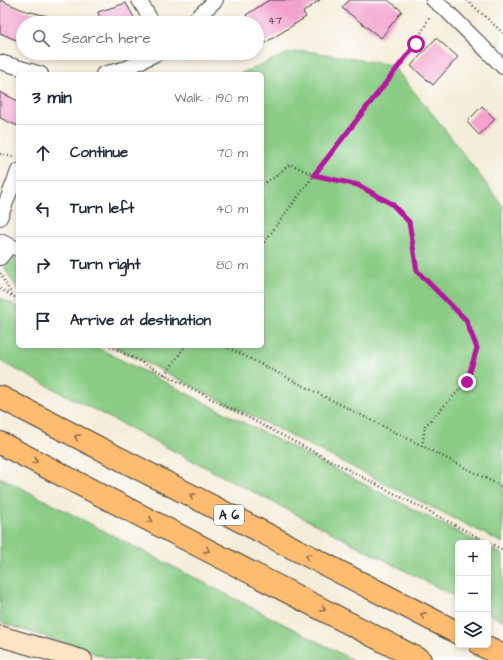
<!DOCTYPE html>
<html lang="en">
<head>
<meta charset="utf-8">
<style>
  body { margin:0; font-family:"Architects Daughter",sans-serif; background:#f6f6f7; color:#1f2937 }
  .controls { position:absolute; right:12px; bottom:12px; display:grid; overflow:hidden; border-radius:6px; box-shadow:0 2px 6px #0003 }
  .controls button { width:36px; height:36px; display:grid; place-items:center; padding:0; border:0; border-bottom:1px solid #e0e1e3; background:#fff; color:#1f2937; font:20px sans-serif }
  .stop { position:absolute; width:12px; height:12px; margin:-9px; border:3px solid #b5179e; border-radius:50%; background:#fff }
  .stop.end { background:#b5179e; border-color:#fff; box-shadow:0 1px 4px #0008 }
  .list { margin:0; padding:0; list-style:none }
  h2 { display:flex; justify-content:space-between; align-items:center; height:52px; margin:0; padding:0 16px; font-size:17px }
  h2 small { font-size:13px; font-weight:400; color:#747a83 }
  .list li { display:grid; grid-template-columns:26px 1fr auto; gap:12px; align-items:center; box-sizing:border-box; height:56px; padding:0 16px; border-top:1px solid #e0e1e3 }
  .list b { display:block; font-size:15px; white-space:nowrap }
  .list em { font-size:13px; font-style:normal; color:#747a83 }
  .icon { flex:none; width:22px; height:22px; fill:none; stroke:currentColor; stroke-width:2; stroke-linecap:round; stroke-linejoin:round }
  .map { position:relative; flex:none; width:503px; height:660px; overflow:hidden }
  .search { position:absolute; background:#fff; box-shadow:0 2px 6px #0003; left:16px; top:16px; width:248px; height:44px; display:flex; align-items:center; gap:10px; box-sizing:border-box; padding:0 14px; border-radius:22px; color:#747a83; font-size:15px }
  .panel { position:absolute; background:#fff; box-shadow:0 2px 6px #0003; left:16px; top:72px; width:248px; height:276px; border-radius:6px }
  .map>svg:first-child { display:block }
  .green { fill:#8acc85; stroke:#537450 }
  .building { fill:#f3a2cd }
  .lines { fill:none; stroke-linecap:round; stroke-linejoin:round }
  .minor-casing { stroke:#3c3b38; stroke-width:16 }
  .secondary-casing { stroke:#3c3b38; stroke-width:22 }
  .motorway-casing { stroke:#3c3b38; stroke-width:24 }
  .path { stroke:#3c3b38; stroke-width:2.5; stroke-dasharray:1 3; stroke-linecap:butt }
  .minor { stroke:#fff; stroke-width:14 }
  .secondary { stroke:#fee4c6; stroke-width:20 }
  .motorway { stroke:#fdbc70; stroke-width:22 }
  .oneway { stroke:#8c6c46 }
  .route { stroke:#b5179e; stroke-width:5 }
  .labels { text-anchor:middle; stroke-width:3; stroke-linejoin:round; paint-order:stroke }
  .number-label { font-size:11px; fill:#523e48 }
  .shield { fill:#fff; stroke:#606060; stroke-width:1 }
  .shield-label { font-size:12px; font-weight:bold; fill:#1c1c1c }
</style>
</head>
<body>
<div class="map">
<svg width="503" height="660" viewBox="0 0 503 660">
  <rect width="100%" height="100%" fill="#fff"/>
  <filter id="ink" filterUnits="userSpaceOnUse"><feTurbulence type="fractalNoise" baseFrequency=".025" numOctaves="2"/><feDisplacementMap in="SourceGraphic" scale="8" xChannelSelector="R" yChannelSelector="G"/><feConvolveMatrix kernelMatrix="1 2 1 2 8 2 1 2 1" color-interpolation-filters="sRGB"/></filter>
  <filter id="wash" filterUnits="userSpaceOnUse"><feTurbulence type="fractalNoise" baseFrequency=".012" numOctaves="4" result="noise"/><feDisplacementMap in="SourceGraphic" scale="16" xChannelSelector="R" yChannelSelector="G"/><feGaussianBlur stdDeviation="0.9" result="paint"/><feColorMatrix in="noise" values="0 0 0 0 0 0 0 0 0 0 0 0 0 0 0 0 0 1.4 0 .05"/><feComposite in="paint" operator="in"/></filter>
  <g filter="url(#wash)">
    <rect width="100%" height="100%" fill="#f4edd9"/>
    <g class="green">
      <polygon points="306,51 392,65 439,122 503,206 503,543 113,346 262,346 262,74 239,74 289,53"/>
      <polygon points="14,258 18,259 18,290 4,267"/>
      <polygon points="0,298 18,307 18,346 94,346 479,543 458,543 458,598 0,361"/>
      <polygon points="0,477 353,660 114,660 0,622"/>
      <polygon points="488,547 503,555 503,621 488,613"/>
    </g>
    <g id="blocks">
      <g class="building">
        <polygon points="0,0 23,10 55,18 54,23 23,23 23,43 0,33"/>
        <polygon points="269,0 320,0 303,12 306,17 265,43 257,31 257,23 252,23 246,15"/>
        <polygon points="349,0 388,0 402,11 381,38 342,8"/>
        <polygon points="126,3 137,23 101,23 98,12"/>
        <polygon points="436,38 458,57 433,85 411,66"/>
        <polygon points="0,92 18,101 18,126 0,118"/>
        <polygon points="482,106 495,119 479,135 467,122"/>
      </g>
    </g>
  </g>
  <g filter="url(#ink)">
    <use href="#blocks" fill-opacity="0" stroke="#3c3b38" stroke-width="1"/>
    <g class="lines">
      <defs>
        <g id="minor">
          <polyline points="139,0 153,23"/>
          <polyline points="433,0 447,11 503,67"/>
          <polyline points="191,23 216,0"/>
          <polyline points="0,62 41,74"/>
          <polyline points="103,74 127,68 158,53"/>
          <polyline points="0,218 18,171"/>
          <polyline points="0,241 18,249"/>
          <polyline points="0,258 10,246"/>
        </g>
        <polyline id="secondary" points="0,636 82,660"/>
        <g id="motorway">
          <polyline points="0,397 458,633"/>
          <polyline points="0,443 420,660"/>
          <polyline points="481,645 503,656"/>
        </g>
      </defs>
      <use href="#minor" class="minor-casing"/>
      <use href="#secondary" class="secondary-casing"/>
      <use href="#motorway" class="motorway-casing"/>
      <g class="path">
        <polyline points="467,0 503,33"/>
        <polyline points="0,154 13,157"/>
        <polyline points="262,184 275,177 290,164 314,175 262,245"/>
        <polyline points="0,273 12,295"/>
        <polyline points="0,289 18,299"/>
        <polyline points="110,346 503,550"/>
        <polyline points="225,346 503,487"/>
        <polyline points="165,375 185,346"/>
        <polyline points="422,446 425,426 467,382 477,348 465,320 417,271 409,222 392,204 357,185 314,175 416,43 430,16"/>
      </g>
      <use href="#minor" class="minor"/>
      <use href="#secondary" class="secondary"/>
      <use href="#motorway" class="motorway"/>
    </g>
    <defs><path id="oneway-chevron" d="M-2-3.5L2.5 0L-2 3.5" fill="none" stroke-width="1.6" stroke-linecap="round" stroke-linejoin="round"/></defs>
    <g class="oneway">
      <use href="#oneway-chevron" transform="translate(77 437) rotate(-153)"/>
      <use href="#oneway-chevron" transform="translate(35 461) rotate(27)"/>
      <use href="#oneway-chevron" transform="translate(192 496) rotate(-153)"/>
      <use href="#oneway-chevron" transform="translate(150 520) rotate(27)"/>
      <use href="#oneway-chevron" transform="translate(207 550) rotate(27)"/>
      <use href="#oneway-chevron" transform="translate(308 556) rotate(-153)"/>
      <use href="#oneway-chevron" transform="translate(323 609) rotate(27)"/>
      <use href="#oneway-chevron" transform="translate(423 615) rotate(-153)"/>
    </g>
  </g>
  <g class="lines" filter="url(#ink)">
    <polyline class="route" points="416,44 314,175 358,185 392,204 409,222 417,271 466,320 477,348 467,382"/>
  </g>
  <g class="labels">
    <g class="number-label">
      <text x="275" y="24">47</text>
    </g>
    <rect class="shield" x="214" y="505" width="30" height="20" rx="3"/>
    <g class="shield-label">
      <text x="229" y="519">A 6</text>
    </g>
  </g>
</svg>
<div class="controls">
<button>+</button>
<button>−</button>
<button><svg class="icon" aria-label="layers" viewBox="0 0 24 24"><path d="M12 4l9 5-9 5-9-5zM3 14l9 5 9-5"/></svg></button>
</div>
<div class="stop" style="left:416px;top:44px"></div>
<div class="stop end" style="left:467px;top:382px"></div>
<div class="search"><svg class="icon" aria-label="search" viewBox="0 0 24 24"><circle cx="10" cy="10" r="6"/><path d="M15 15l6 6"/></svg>Search here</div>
<section class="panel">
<h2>3 min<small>Walk · 190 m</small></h2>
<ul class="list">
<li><svg class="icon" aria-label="ahead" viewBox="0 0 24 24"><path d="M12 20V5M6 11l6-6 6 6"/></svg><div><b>Continue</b></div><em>70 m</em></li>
<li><svg class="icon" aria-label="left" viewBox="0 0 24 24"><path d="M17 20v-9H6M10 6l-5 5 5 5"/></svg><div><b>Turn left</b></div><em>40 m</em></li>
<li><svg class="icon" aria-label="right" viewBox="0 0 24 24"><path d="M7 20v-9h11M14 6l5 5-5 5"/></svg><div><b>Turn right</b></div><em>80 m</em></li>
<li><svg class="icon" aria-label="arrive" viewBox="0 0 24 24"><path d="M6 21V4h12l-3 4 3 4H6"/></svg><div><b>Arrive at destination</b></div></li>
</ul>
</section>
</div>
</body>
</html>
